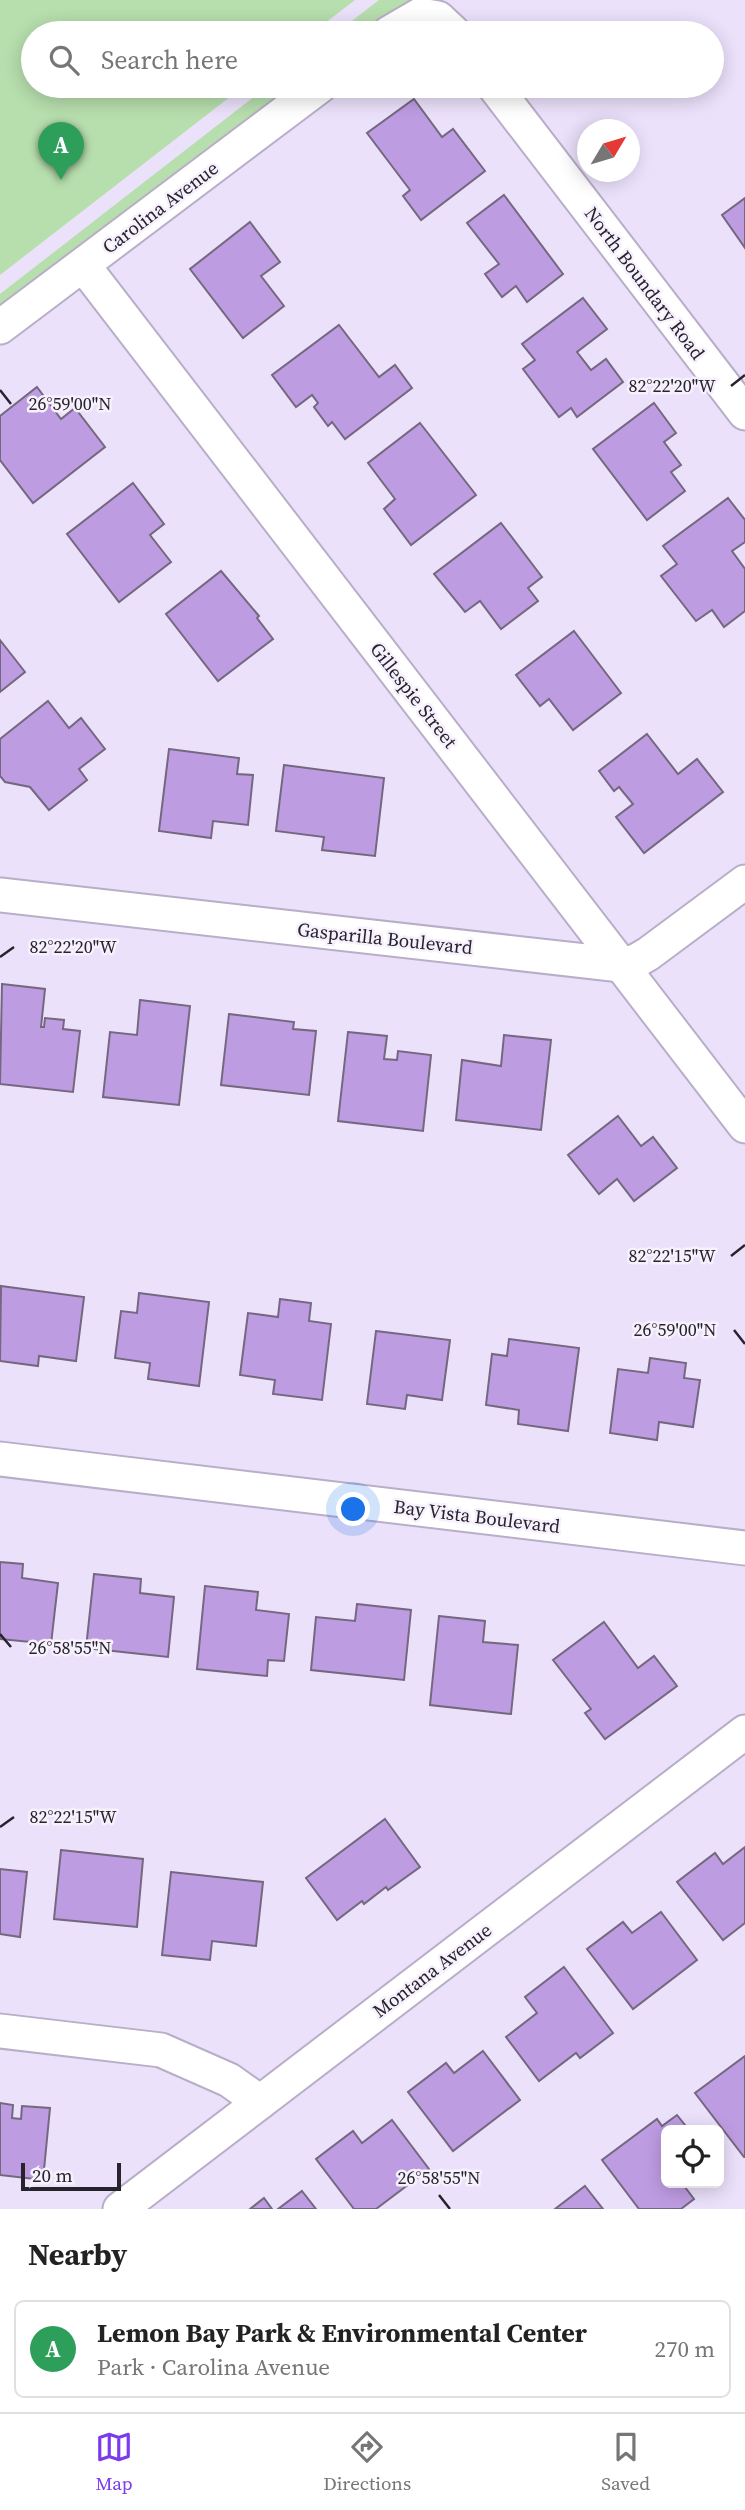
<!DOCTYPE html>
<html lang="en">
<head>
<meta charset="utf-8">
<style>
  body { margin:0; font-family:"Source Serif 4",serif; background:#f6f6f6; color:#222 }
  .controls { position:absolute; right:21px; bottom:21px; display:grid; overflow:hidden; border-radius:10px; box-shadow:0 4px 18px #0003 }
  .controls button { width:63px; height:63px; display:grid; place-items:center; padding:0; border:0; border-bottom:2px solid #e0e0e0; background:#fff; color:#222; font:35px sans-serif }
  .compass { position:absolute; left:577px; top:119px; width:63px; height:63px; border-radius:50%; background:#fff; box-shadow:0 4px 18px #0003; rotate:52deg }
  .scale { position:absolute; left:21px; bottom:18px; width:100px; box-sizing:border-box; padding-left:7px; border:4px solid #27232d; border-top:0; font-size:19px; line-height:24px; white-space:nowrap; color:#27232d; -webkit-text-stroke:5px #f6f1fc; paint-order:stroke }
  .you { position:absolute; left:354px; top:1510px; width:24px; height:24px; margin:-18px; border:5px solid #fff; border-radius:50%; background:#1a73e8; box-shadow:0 0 0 10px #1a73e833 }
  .badge { display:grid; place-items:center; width:46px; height:46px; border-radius:50%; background:#7c3aed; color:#fff; font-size:23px; font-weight:700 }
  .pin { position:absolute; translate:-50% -58px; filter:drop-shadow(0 2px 4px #0008) }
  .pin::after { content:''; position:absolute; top:37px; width:24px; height:21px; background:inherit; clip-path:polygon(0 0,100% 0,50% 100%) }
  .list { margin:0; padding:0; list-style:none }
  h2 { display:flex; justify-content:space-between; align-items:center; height:91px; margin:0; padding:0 28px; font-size:30px }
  h2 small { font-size:23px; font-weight:400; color:#767676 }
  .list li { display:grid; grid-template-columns:46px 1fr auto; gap:21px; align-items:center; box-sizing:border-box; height:98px; margin:0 14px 14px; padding:0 14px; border:2px solid #e0e0e0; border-radius:10px }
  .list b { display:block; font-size:26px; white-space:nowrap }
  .list p { margin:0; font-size:23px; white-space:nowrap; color:#767676 }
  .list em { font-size:23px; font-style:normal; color:#767676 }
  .icon { flex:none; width:38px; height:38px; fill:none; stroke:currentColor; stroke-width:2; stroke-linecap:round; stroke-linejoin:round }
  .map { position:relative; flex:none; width:745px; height:2209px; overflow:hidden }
  .search { position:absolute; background:#fff; box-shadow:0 4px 18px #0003; left:21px; right:21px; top:21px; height:77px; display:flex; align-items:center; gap:18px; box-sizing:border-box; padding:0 24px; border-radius:38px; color:#767676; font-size:26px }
  .sheet { height:203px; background:#fff }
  nav { display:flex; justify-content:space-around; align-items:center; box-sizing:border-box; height:98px; border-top:2px solid #e0e0e0; background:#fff; font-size:19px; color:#767676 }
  nav a { display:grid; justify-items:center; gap:4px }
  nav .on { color:#7c3aed }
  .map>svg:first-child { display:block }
  .green { fill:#b7dead }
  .building { fill:#be9ce2; stroke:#73687f; stroke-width:2 }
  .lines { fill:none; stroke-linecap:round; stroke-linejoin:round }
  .street-casing { stroke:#b9aec7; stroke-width:37 }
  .street { stroke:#fff; stroke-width:33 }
  .ticks { fill:none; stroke:#27232d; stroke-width:2.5 }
  .labels { text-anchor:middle; stroke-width:5; stroke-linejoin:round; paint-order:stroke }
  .street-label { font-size:19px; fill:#27232d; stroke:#f6f1fc }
  .ticks-label { font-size:18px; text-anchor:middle; fill:#27232d; stroke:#f6f1fc; stroke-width:5; stroke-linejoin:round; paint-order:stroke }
</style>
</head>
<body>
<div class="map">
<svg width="745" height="2209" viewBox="0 0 745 2209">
  <rect width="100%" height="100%" fill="#ece1fb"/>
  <g class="green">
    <polygon points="0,0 355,0 312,33 33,33 33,86 244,86 0,275"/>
    <polygon points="379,0 443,0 399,33 336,33"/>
    <polygon points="268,86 330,86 0,337 0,294"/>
  </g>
  <g class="building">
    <polygon points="414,99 442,137 453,129 485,171 421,220 403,196 410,190 367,133"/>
    <polygon points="504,195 563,274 527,302 516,286 502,297 485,274 499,264 467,223"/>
    <polygon points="745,198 745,248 722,215"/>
    <polygon points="250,222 280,262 261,276 284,306 243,338 190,269"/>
    <polygon points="583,298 607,329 577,352 591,370 606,359 623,382 577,417 571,408 559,417 523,369 535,360 522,344"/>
    <polygon points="339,325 379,377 395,365 412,388 345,439 332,422 328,426 314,407 318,403 312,395 296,407 272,375"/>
    <polygon points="37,387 61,419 75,408 105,447 33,503 0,460 0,416"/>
    <polygon points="654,403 676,433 664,442 681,465 671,472 685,491 647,520 593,449"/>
    <polygon points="420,423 476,495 411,545 384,509 395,499 368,463"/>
    <polygon points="133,483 164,524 150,535 171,562 119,602 67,534"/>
    <polygon points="728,498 745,520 745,542 732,551 745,569 745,611 724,627 712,610 696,621 661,576 677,564 663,546"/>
    <polygon points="501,523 542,577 528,588 538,601 501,629 480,601 465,612 434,574"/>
    <polygon points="221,571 259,616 257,618 273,639 218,681 166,614"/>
    <polygon points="574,631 621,693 573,730 549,699 540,706 516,675"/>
    <polygon points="0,640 25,672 0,692"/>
    <polygon points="48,701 69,728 81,718 105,749 79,769 87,780 49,810 30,787 5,782 0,776 0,739"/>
    <polygon points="647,734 678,774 697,759 723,792 644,853 616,817 633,804 619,787 614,791 599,771"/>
    <polygon points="169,749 239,758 237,774 253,775 248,825 213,821 211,838 159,831"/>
    <polygon points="284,765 384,778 375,856 322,850 324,837 276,831"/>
    <polygon points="2,984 45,989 41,1027 44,1027 45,1018 64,1020 63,1029 80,1031 73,1092 0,1084"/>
    <polygon points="140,1000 190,1006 179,1105 103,1097 110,1032 137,1035"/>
    <polygon points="229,1014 294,1022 293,1029 316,1031 309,1095 221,1085"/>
    <polygon points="348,1032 387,1036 384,1059 397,1060 398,1051 431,1055 423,1131 338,1121"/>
    <polygon points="504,1035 551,1040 541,1130 456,1120 462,1060 501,1066"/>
    <polygon points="618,1116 641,1146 653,1137 677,1168 634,1201 617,1179 599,1194 568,1155"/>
    <polygon points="1,1286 84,1297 76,1361 39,1356 38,1366 0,1361"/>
    <polygon points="139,1293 209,1302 199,1386 148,1379 150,1363 115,1358 121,1311 137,1313"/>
    <polygon points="280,1299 311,1303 309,1321 331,1324 322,1400 273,1394 275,1380 240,1375 248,1313 278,1317"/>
    <polygon points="376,1331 450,1340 442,1400 407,1395 405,1409 367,1404"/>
    <polygon points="509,1339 579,1348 568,1431 518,1424 519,1410 486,1405 492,1354 507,1356"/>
    <polygon points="650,1358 686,1363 684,1378 700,1380 693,1427 659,1422 657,1440 610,1433 618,1369 648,1373"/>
    <polygon points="0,1562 23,1564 22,1578 58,1583 51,1644 0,1639"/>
    <polygon points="94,1574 141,1579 140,1593 174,1597 168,1657 86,1648"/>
    <polygon points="205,1586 258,1592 256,1610 289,1614 284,1661 268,1660 267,1676 197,1669"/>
    <polygon points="357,1604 411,1610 404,1680 311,1670 316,1617 355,1621"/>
    <polygon points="439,1616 485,1621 483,1642 518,1645 511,1714 430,1705"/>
    <polygon points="604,1622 638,1668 654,1656 677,1686 605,1739 585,1713 591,1709 553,1660"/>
    <polygon points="385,1819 420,1867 388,1890 386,1887 364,1904 362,1901 337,1920 306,1878"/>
    <polygon points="745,1847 745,1923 723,1940 677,1882 715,1853 723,1864"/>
    <polygon points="61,1850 143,1859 137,1927 54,1919"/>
    <polygon points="0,1869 27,1872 20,1937 0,1934"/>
    <polygon points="171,1872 263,1882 256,1946 212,1941 210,1960 162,1955"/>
    <polygon points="661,1912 697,1960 633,2009 587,1949 623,1922 632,1933"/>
    <polygon points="564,1967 613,2033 580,2058 576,2053 539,2081 506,2037 537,2013 525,1997"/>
    <polygon points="483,2051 520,2100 453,2151 408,2092 446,2063 454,2073"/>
    <polygon points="745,2056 745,2157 744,2157 695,2093"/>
    <polygon points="0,2103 13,2105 12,2118 21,2119 22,2106 50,2108 43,2180 0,2175"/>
    <polygon points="677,2115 689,2130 666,2130 666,2183 692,2183 685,2187 694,2199 681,2209 639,2209 602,2160 657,2119 662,2126"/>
    <polygon points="392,2120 429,2169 376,2209 354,2209 316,2159 353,2131 362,2143"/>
    <polygon points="585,2186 603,2209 555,2209"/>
    <polygon points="302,2191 316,2209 278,2209"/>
    <polygon points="264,2198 272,2209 250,2209"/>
  </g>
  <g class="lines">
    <defs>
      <g id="street">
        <polyline points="389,33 420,15 438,18 454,33"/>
        <polyline points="494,86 745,413"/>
        <polyline points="83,265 745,1126"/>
        <polyline points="0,327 320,86"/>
        <polyline points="0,895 621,965 636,961 648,954 745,882"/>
        <polyline points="0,1459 745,1548"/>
        <polyline points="0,2031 161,2050 229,2080 260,2102"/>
        <polyline points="120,2209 745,1732"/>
      </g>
    </defs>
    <use href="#street" class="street-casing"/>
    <use href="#street" class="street"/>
  </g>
  <path class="ticks" d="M731,386L745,375M0,390L11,404M0,957L14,947M731,1256L745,1245M734,1330L745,1344M0,1634L11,1647M0,1827L14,1817M439,2195L450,2209"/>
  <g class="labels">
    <g class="street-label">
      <text transform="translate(160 207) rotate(-37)" y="7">Carolina Avenue</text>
      <text transform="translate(645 283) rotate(53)" y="7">North Boundary Road</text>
      <text transform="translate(414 695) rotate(52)" y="7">Gillespie Street</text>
      <text transform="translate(385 938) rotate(6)" y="7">Gasparilla Boulevard</text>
      <text transform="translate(477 1516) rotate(7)" y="7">Bay Vista Boulevard</text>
      <text transform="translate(432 1970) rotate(-37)" y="7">Montana Avenue</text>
    </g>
  </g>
  <g class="ticks-label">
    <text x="672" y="392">82°22'20"W</text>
    <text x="70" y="410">26°59'00"N</text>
    <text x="73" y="953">82°22'20"W</text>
    <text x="672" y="1262">82°22'15"W</text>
    <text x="675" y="1336">26°59'00"N</text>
    <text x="70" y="1654">26°58'55"N</text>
    <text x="73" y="1823">82°22'15"W</text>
    <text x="439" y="2184">26°58'55"N</text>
  </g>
</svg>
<div class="controls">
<button><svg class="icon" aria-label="locate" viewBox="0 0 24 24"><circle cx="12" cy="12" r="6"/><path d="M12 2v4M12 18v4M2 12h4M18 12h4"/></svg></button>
</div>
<svg class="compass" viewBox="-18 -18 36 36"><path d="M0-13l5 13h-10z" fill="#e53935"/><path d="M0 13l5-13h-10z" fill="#767676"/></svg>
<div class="scale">20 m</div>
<div class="you"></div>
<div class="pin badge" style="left:61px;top:180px;background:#2e9e5b">A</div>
<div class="search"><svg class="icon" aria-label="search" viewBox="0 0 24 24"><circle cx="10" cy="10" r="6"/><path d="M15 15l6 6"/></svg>Search here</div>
</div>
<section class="sheet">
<h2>Nearby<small></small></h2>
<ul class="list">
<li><span class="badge" style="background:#2e9e5b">A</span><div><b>Lemon Bay Park &amp; Environmental Center</b><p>Park · Carolina Avenue</p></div><em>270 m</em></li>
</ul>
</section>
<nav>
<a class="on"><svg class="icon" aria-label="map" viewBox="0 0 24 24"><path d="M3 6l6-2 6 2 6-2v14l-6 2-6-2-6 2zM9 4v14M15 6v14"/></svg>Map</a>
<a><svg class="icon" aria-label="directions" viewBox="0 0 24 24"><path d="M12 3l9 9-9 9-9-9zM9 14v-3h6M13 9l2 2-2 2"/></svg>Directions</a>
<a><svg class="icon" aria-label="saved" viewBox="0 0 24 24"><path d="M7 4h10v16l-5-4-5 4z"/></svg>Saved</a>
</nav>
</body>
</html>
